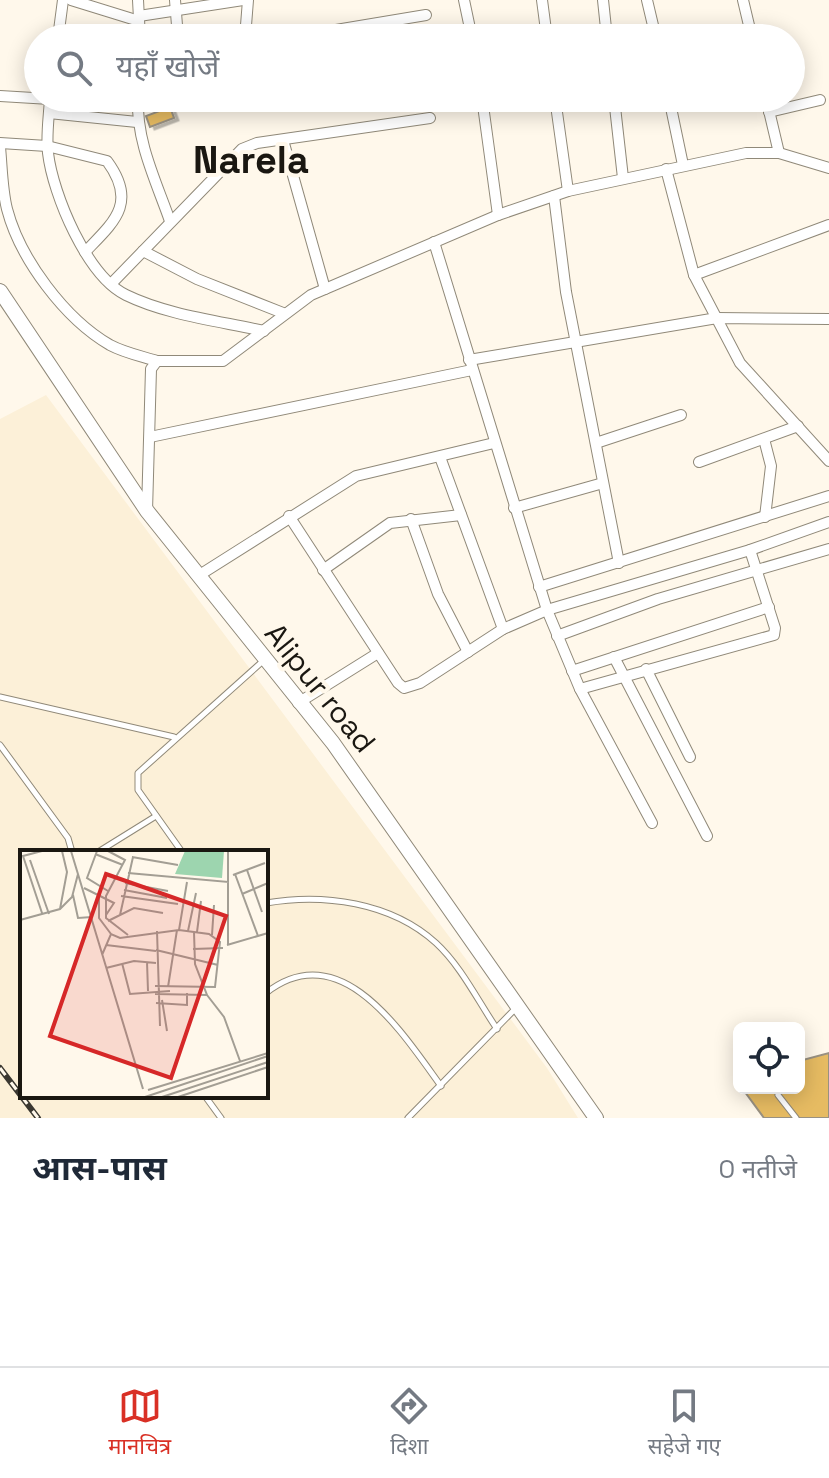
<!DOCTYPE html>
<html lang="hi">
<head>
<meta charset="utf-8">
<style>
  body { margin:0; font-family:"Space Grotesk","Noto Sans Devanagari",sans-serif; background:#f6f6f7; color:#1f2937 }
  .controls { position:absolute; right:24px; bottom:24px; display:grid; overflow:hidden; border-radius:12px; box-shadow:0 4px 20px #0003 }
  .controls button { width:72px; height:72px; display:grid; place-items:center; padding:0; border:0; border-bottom:2px solid #e0e1e3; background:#fff; color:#1f2937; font:40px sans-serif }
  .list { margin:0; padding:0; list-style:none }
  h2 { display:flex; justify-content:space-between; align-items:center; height:104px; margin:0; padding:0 32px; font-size:34px }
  h2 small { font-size:26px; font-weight:400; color:#747a83 }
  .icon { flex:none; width:44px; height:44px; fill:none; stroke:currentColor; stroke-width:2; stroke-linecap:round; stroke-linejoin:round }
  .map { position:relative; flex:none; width:829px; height:1118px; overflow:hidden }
  .search { position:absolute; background:#fff; box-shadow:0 4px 20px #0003; left:24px; right:24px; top:24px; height:88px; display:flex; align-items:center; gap:20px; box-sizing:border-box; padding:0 28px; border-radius:44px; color:#747a83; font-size:30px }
  .sheet { height:248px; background:#fff }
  nav { display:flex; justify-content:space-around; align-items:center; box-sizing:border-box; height:112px; border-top:2px solid #e0e1e3; background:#fff; font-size:22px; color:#747a83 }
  nav a { display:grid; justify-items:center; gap:4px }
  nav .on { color:#d93025 }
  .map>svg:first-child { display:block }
  .built { fill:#fcf0d8; fill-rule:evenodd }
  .building { fill:#e6bb62; stroke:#999182; stroke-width:2; filter:url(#shadow) }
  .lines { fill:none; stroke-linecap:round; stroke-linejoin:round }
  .lane-casing { stroke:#908979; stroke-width:7 }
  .street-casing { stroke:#908979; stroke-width:12 }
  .secondary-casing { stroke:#908979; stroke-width:16 }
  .lane { stroke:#fff; stroke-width:5 }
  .street { stroke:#fff; stroke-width:10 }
  .secondary { stroke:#fff; stroke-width:14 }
  .rail-casing { stroke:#3a3730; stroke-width:6 }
  .rail { stroke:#fff8eb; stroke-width:3; stroke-dasharray:9; stroke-linecap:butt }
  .labels { text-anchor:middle; stroke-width:8; stroke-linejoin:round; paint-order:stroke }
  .street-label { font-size:30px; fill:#1a1711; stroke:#fff8eb }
  .district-label { font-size:38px; font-weight:bold; fill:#1a1711; stroke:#fff8eb }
  .inset-road { fill:none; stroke:#a39e94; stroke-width:2 }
  .view { fill:#d62828; fill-opacity:0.15; stroke:#d62828; stroke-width:4 }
  .inset-edge { fill:none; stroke:#1a1711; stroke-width:4 }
</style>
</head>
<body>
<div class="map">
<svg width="829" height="1118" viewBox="0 0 829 1118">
  <defs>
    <filter id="shadow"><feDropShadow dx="4.5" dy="2.5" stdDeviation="0" flood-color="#0004"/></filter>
  </defs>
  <rect width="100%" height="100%" fill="#fff8eb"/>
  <path class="built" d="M46,395L547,1068L578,1118H0V419ZM22,852H266V1096H22Z"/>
  <g class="building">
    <polygon points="170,107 174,118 150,127 146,116"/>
    <polygon points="829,1053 829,1118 764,1118 742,1088 799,1088 799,1061"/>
  </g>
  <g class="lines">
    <defs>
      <g id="lane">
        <polyline points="0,697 174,737"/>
        <polyline points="0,745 68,838 72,852"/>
        <polyline points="98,852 156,816"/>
        <polyline points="182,852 138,790 138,773 263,661"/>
        <path d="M266,903C323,893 391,902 436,943C461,966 478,1001 497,1029"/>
        <path d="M266,993C341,934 403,1034 441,1086"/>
        <polyline points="778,1095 796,1118"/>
        <polyline points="205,1096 221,1118"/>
        <polyline points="408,1118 516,1008"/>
      </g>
      <g id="street">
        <polyline points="71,0 139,21"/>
        <polyline points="138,0 140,38"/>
        <polyline points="175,0 178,38"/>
        <polyline points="464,0 472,38"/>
        <polyline points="542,0 547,38"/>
        <polyline points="603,0 607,38"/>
        <polyline points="647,0 656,38"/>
        <polyline points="743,0 752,38"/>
        <polyline points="139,16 243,0"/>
        <polyline points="58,38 63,0"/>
        <polyline points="245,38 248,0"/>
        <polyline points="288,38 426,15"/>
        <polyline points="478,38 503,31"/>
        <polyline points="0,96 50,99"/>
        <path d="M50,98C49,117 46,135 48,153C53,195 87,276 126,295C167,315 219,321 264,331"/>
        <path d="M138,98C136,141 156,181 170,221"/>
        <polyline points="482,98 498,215"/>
        <polyline points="555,98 568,191"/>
        <polyline points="614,98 623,178"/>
        <polyline points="669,98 683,165"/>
        <polyline points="766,98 779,153"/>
        <polyline points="769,112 820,100"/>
        <polyline points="49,113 137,122"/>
        <polyline points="283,140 325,289"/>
        <path d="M0,143L47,146L107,161C138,203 114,222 85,252"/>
        <path d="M0,147C2,167 2,189 7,209C20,259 65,319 110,345C125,353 141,356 157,361"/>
        <polyline points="666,169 694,275 740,363 829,461"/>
        <polyline points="554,196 566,292 619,563"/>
        <polyline points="434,242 547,610 580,689 652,823"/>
        <polyline points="143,251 197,279 283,313"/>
        <polyline points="694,275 829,225"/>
        <polyline points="111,284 242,149 257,143 430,118"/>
        <polyline points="469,360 717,318 829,319"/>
        <polyline points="150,437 472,370"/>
        <polyline points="764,439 771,466 765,517"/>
        <polyline points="596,443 681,415"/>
        <polyline points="440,457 503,629"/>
        <polyline points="699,462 798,426"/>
        <polyline points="514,508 603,483"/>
        <polyline points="147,511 151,369 157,361 223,361 311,295 498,215 568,191 746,153 779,153 829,168"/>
        <polyline points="289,516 398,683 404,688 420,683 503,629 547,610 750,550 829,522"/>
        <polyline points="411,519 438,594 468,652"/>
        <polyline points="323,570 390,523 461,515"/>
        <polyline points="198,576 356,476 494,443"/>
        <polyline points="539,587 829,496"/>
        <polyline points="557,636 658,599 829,549"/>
        <polyline points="614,657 707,836"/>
        <polyline points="646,669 690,757"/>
        <polyline points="572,671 769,607"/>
        <polyline points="580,689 774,635 775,628 750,550"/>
        <polyline points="298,703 378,653"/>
      </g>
      <polyline id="secondary" points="0,291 147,511 333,743 596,1118"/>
    </defs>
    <use href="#lane" class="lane-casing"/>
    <use href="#street" class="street-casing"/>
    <use href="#secondary" class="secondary-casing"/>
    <use href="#lane" class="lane"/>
    <use href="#street" class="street"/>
    <use href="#secondary" class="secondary"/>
    <defs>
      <polyline id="rail" points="0,1068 38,1118"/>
    </defs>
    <use href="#rail" class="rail-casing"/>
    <use href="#rail" class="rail"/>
  </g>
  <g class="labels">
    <g class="street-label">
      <text transform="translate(320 688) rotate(51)" y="10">Alipur road</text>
    </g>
    <g class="district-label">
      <text x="251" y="173">Narela</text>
    </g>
  </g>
  <g transform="translate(20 850)">
    <rect width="248" height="248" fill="#fff8eb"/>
    <path d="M165,1H204L202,28L155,24Z" fill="#9dd5af"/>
    <path class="inset-road" d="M22,1L3,6L22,63M51,1L123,239M77,1L67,28L88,41M88,1L105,10L86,46V68L108,85M75,4L103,15M112,7L158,15M10,10L29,64M227,20L242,62M108,23L208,32V1M215,24L238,86M213,25L245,13M105,33L148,41M64,38L94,53L86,65M104,40L147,48M222,44L248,33M53,45L58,68L72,67M79,45V68L91,84M101,46L158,54M40,59L47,22L42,1M100,65L113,7M0,70L40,59L52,47L58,24M88,71L114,58L143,63M159,80L167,32M137,81L140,176M168,81L176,43M177,82L181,51M192,85L194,55M86,95L136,101M207,95L248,83M208,95V32M173,99L203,98M136,100L198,115M82,105L91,84L100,88L159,80L189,84L200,92L195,137L135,136M127,112L128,141M102,113L110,144L150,141M86,118L114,111L136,113M148,137L157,80M135,144L187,145L175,114L174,82M187,145L204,167L220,211M142,150L147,181M136,153L167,155V143M128,240L248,203M125,247L248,206M142,247L248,212M158,247L248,217"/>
    <path class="view" d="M86,24L206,66L151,228L30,186Z"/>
    <rect width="248" height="248" class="inset-edge"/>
  </g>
</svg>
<div class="controls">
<button><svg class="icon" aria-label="locate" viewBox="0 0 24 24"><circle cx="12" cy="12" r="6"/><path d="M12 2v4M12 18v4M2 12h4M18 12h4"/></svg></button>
</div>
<div class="search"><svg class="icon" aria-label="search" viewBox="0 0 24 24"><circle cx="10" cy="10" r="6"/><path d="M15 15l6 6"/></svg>यहाँ खोजें</div>
</div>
<section class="sheet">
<h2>आस-पास<small>0 नतीजे</small></h2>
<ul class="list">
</ul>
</section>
<nav>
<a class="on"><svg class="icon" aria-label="map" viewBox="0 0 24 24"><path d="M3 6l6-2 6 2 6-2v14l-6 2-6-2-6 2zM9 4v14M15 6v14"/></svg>मानचित्र</a>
<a><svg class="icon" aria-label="directions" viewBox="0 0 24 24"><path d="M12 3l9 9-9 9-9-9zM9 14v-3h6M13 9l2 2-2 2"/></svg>दिशा</a>
<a><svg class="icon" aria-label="saved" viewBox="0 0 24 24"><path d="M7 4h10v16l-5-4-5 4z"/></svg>सहेजे गए</a>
</nav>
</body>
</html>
